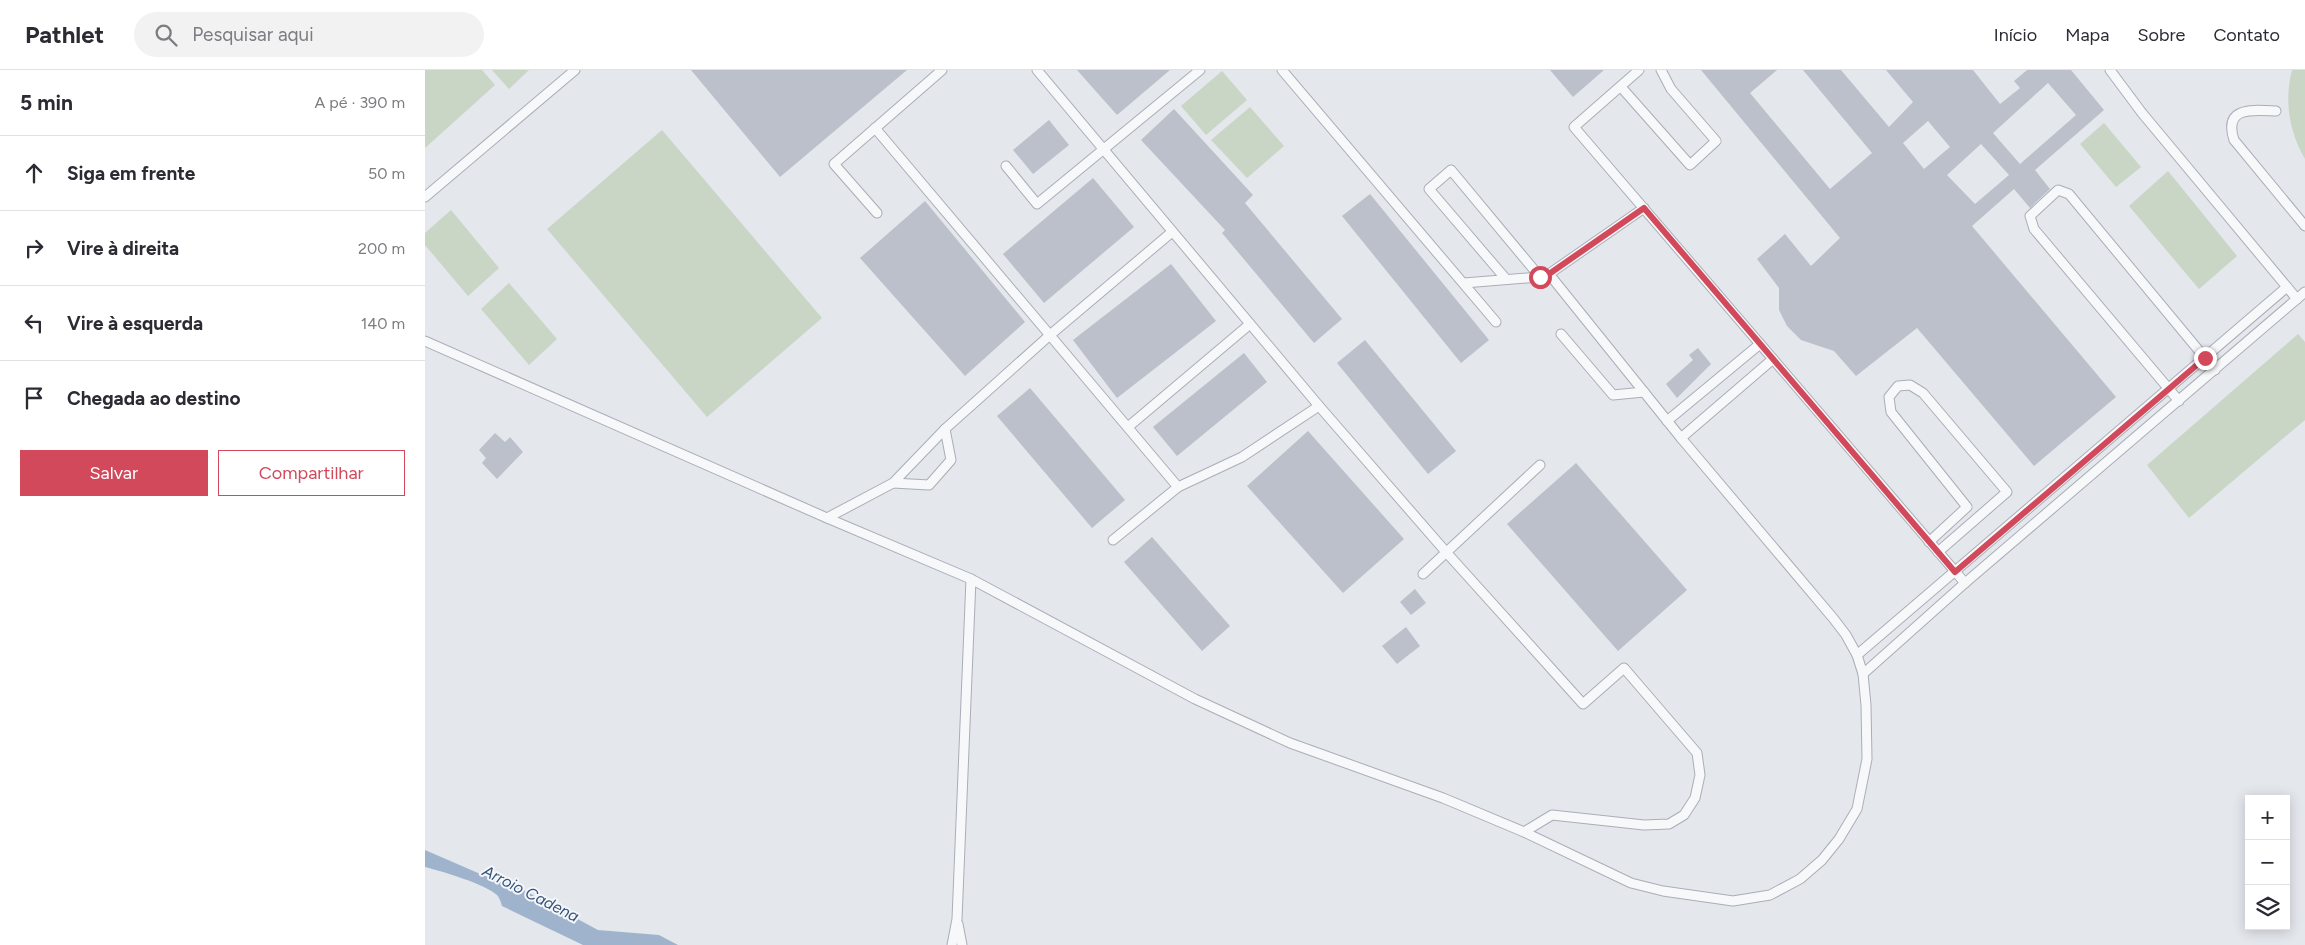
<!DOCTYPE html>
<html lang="pt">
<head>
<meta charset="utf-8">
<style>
  body { margin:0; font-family:Figtree,sans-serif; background:#f2f2f3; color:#2b2b33 }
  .controls { position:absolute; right:15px; bottom:15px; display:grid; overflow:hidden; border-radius:0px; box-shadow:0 2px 12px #0003 }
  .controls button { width:45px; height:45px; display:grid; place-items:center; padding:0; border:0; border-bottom:1px solid #e1e1e2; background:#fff; color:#2b2b33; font:25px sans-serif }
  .stop { position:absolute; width:15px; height:15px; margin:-11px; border:4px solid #d1495b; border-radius:50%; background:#fff }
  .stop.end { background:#d1495b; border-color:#fff; box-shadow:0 1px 5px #0008 }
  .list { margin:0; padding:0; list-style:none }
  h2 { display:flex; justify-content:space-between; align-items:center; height:65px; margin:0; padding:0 20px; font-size:21px }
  h2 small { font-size:16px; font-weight:400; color:#7c7c81 }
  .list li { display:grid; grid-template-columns:32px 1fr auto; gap:15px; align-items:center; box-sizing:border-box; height:75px; padding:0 20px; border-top:1px solid #e1e1e2 }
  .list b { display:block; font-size:19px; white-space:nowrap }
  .list em { font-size:16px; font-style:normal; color:#7c7c81 }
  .actions { display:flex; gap:10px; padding:15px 20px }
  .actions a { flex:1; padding:11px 0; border:1px solid #d1495b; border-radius:0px; text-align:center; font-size:18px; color:#d1495b }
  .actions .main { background:#d1495b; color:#fff }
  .icon { flex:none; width:28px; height:28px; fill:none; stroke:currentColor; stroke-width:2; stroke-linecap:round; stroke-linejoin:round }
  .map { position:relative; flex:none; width:1880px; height:875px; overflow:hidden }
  header { display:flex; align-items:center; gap:30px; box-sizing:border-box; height:70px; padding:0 25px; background:#fff; border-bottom:1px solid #e1e1e2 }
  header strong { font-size:24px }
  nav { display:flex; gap:28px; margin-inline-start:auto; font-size:18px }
  .search { width:350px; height:45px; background:#f2f2f3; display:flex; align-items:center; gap:12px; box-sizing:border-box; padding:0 18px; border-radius:28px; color:#7c7c81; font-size:19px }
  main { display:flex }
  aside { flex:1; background:#fff }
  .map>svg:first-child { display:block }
  .green { fill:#c9d6c5 }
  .water { fill:#9fb4cc }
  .building { fill:#bbc0ca; fill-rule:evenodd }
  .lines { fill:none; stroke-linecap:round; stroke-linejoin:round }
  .lane-casing { stroke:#a9aeb7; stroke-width:11 }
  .lane { stroke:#f7f8fa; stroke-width:9 }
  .route { stroke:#d1495b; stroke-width:6 }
  .labels { text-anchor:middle; stroke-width:4; stroke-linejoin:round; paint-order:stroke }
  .water-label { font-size:16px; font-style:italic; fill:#34527a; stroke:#f4f6f9 }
</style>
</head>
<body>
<header>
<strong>Pathlet</strong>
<div class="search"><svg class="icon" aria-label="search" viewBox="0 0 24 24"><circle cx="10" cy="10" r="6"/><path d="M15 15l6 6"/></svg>Pesquisar aqui</div>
<nav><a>Início</a><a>Mapa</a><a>Sobre</a><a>Contato</a></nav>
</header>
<main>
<aside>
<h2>5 min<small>A pé · 390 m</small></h2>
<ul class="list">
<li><svg class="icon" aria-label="ahead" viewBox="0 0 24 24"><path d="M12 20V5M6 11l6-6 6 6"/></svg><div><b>Siga em frente</b></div><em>50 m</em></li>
<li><svg class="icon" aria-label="right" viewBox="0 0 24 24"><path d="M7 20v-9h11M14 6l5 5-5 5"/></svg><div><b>Vire à direita</b></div><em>200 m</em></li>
<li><svg class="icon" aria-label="left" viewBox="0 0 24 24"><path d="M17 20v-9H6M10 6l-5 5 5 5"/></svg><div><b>Vire à esquerda</b></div><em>140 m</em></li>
<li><svg class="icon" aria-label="arrive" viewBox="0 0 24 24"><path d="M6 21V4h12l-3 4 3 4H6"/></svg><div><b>Chegada ao destino</b></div></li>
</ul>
<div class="actions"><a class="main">Salvar</a><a>Compartilhar</a></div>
</aside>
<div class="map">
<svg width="1880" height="875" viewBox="0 0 1880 875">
  <rect width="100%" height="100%" fill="#e4e7ec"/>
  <g class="green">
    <polygon points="0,0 57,0 70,15 0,78"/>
    <polygon points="67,0 104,0 84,19"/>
    <path d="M1867,0H1880V89C1864,62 1859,30 1867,0Z"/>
    <polygon points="797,1 822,30 781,65 756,36"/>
    <polygon points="825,37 859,76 822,108 786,70"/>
    <polygon points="1679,53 1716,97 1691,117 1655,74"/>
    <polygon points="237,60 397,248 282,347 122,159"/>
    <polygon points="1743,101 1812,186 1774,219 1704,136"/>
    <polygon points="26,140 74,198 43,226 0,175 0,163"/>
    <polygon points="84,213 132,269 104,295 56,239"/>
    <polygon points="1873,264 1880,272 1880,350 1764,448 1722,395"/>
  </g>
  <path class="water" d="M0,780L60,806L93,817L173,860L234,865L253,875H158L77,836C76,832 74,827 72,825C60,814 16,801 0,797Z"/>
  <g class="building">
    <polygon points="266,0 482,0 355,107"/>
    <polygon points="652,0 745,0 692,45"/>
    <polygon points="1125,0 1179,0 1148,27"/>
    <path d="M1276,0H1352L1325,23L1405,119L1447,83L1378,0H1416L1464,57L1488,32L1461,0H1548L1575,34L1595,18L1589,11L1602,0H1646L1679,40L1610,100L1625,119L1605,138L1589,119L1547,156L1691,327L1609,396L1492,258L1431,306L1409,281L1376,270L1362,256L1354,240V218L1332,189L1360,164L1386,196L1415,168ZM1623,13L1651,45L1595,94L1568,63ZM1503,51L1525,77L1499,99L1478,73ZM1556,74L1584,105L1550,134L1522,105Z"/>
    <polygon points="749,39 828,125 820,133 917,249 889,273 797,163 800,160 716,70"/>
    <polygon points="624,50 644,75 608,104 588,80"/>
    <polygon points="668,108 709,157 619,233 578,184"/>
    <polygon points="945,124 1064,270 1036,293 917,146"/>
    <polygon points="500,131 600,252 540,306 435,188"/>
    <polygon points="746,194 791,251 692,328 648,270"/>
    <polygon points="940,270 1031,381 1003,404 912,293"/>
    <polygon points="1273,278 1286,294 1252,328 1241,314 1268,290 1264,285"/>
    <polygon points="819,283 842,312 752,386 728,357"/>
    <polygon points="605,318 700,430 667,458 572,346"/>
    <polygon points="883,361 979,469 918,523 822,416"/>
    <polygon points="70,363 80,372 85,367 98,382 72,409 57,393 61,388 54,380"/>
    <polygon points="1151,393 1262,520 1193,581 1082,454"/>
    <polygon points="727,467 805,556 777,581 699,492"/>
    <polygon points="990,519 1001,533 986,545 975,532"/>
    <polygon points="981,557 995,576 972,594 957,576"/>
  </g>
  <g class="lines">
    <defs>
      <g id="lane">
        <polyline points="612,0 894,336 1021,482 1158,634 1199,598 1272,683 1275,705 1270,728 1259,745 1244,754 1219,755 1127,745 1099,762"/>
        <polyline points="857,0 1071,252"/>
        <polyline points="1214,0 1149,57 1540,513"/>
        <polyline points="1685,0 1717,43 1872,229"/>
        <polyline points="1196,17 1265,95 1291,71 1246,19 1236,0"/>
        <path d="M1851,41C1828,40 1798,36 1809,70L1880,156"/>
        <polyline points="450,58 753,417"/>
        <polyline points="581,96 612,134 775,0"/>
        <polyline points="0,127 150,0"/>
        <polyline points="452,143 409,94 517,0"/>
        <polyline points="1081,209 1004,119 1026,100 1115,207"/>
        <polyline points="1039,213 1115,207 1124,204 1219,138"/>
        <polyline points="1136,264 1188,325 1219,322"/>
        <polyline points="0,271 402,448 546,509 770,629 865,673 1018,728 1099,762 1206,813 1238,821 1308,831 1345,825 1375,809 1397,790 1414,769 1432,739 1442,689 1441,635 1438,604 1432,585 1421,565 1408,548 1256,368 1124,204"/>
        <polyline points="1754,331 1609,159 1605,146 1633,120 1644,124 1790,300"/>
        <polyline points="1242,351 1335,274"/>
        <polyline points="703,357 825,254"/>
        <polyline points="1256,368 1348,289"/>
        <polyline points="468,413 504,415 526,390 520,359"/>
        <polyline points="402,448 468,413 520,359 625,265 747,162"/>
        <polyline points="688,470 753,417 817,387 894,336"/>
        <polyline points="1504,472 1542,437 1466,342 1464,327 1473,316 1485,315 1498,323 1582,422 1513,482"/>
        <polyline points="998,504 1115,395"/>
        <polyline points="1432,585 1862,217"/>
        <polyline points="1438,604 1540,513 1880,222"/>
        <polyline points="533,854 537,875"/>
        <polyline points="527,875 532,849 546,509"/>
      </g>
    </defs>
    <use href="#lane" class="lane-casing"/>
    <use href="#lane" class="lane"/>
  </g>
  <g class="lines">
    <polyline class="route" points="1115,207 1124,204 1219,138 1530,502 1780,288"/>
  </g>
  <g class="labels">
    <g class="water-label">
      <text transform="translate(106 823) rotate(27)" y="6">Arroio Cadena</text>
    </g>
  </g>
</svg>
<div class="controls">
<button>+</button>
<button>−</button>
<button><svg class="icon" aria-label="layers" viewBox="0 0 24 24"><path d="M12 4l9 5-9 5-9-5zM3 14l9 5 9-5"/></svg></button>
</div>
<div class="stop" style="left:1115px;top:207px"></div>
<div class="stop end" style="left:1780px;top:288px"></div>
</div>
</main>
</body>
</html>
